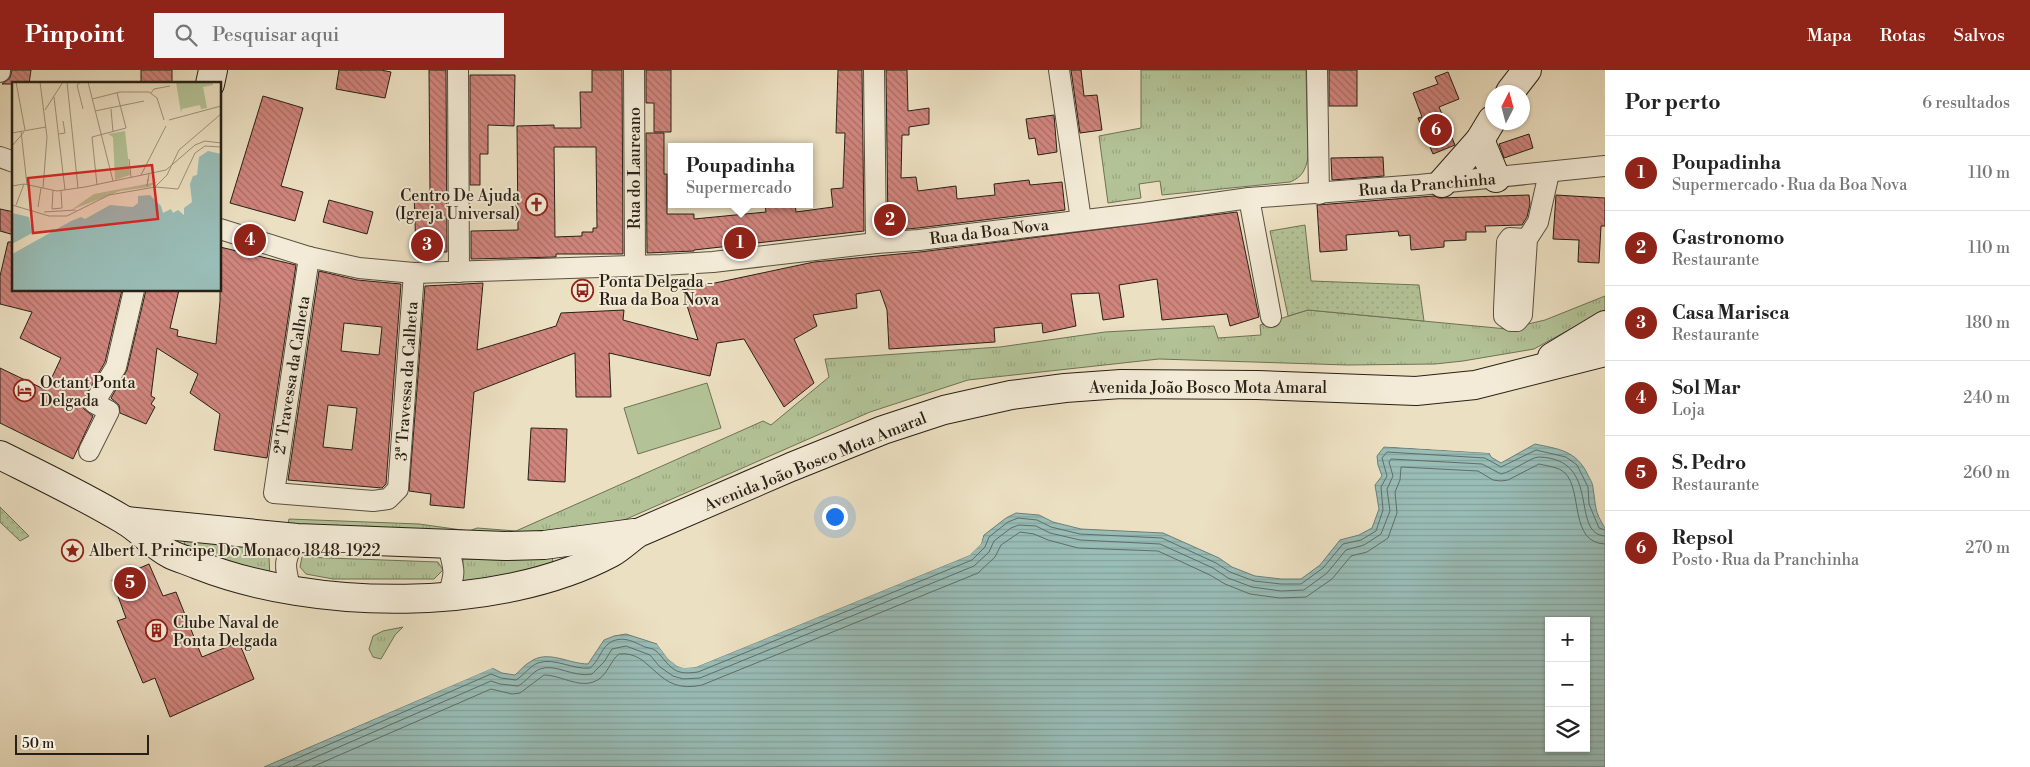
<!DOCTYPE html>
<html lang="pt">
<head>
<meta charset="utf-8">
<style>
  body { margin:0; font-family:"Libre Bodoni",serif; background:#f2f2f2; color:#222 }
  .controls { position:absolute; right:15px; bottom:15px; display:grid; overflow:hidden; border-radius:0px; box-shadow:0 1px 4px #0004 }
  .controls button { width:45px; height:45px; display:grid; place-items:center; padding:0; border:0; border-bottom:1px solid #e0e0e0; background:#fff; color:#222; font:25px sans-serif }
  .compass { position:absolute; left:1485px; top:15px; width:45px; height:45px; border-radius:50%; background:#fff; box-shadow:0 1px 4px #0004; rotate:6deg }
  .scale { position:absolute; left:15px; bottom:12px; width:134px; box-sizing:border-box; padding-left:5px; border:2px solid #282016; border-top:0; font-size:14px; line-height:18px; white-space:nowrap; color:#282016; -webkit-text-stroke:4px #f3ebd7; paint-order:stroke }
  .you { position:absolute; left:834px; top:446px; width:18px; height:18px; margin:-12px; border:4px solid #fff; border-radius:50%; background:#1a73e8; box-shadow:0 0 0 8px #1a73e833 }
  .badge { display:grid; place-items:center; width:32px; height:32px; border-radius:50%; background:#8f2418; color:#fff; font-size:16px; font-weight:700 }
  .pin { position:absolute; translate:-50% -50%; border:2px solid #fff; box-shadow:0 1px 5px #0006 }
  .popup { position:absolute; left:668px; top:73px; width:145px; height:65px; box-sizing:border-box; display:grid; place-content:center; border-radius:0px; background:#fff; filter:drop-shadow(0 1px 4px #0005); font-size:16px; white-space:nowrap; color:#767676 }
  .popup b { font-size:19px; color:#222 }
  .popup::after { content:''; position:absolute; left:50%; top:100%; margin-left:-10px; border:10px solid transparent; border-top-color:#fff }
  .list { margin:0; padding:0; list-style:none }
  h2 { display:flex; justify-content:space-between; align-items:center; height:65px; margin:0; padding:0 20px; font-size:21px }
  h2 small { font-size:16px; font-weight:400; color:#767676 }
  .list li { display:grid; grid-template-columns:32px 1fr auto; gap:15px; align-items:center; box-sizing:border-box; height:75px; padding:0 20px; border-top:1px solid #e0e0e0 }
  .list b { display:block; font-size:19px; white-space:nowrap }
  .list p { margin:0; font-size:16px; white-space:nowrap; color:#767676 }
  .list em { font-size:16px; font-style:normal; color:#767676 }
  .icon { flex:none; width:28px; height:28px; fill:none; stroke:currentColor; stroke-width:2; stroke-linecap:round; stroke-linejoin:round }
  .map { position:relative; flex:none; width:1605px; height:697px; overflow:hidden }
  header { display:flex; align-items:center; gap:30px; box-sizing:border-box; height:70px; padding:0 25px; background:#8f2418; color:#fff }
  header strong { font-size:24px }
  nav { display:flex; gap:28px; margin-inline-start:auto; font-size:18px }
  .search { width:350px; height:45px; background:#f2f2f2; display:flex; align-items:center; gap:12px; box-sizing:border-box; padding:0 18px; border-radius:0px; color:#767676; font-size:19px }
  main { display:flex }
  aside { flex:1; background:#fff }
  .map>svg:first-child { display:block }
  .grass { fill:url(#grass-tufts); stroke:#6e7256 }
  .garden { fill:url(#garden-dots); stroke:#6e7256 }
  .pitch { fill:#b3c397; stroke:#6e7256 }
  .water { fill:url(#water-rules); stroke:#6c7e77; fill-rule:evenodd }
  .pier { fill:#ece0c2 }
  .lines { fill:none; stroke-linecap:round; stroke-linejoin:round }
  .shore { stroke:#606e66; stroke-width:1 }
  .building { fill:url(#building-back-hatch); stroke:#282016; fill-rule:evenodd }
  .street-casing { stroke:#595041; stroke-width:22 }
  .secondary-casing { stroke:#282016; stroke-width:30 }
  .street { stroke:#f3ebd7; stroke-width:20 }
  .secondary { stroke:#f3ebd7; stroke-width:28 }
  .labels { text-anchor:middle; stroke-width:4; stroke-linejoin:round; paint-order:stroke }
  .street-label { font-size:16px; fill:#282016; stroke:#f3ebd7 }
  .poi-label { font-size:16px; fill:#282016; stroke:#f3ebd7; text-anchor:start }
  .inset-road { fill:none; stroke:#9e937d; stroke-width:1 }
  .view { fill:#d62828; fill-opacity:0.15; stroke:#d62828; stroke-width:2.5 }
  .inset-edge { fill:none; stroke:#282016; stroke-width:2.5 }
</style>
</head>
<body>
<header>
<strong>Pinpoint</strong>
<div class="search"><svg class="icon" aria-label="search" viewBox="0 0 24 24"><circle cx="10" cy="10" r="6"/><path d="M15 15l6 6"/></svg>Pesquisar aqui</div>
<nav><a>Mapa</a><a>Rotas</a><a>Salvos</a></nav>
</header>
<main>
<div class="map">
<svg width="1605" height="697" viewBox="0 0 1605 697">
  <defs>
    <pattern id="grass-tufts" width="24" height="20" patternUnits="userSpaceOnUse" patternTransform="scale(1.25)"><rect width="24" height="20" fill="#b3c397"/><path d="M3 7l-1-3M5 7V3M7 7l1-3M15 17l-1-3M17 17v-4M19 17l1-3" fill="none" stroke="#9aa781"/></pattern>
    <pattern id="garden-dots" width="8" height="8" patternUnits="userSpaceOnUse" patternTransform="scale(1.25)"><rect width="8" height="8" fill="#b3c397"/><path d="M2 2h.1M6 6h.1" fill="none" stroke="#9aa781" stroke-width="1.8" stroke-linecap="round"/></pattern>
    <pattern id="water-rules" width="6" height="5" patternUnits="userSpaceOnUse" patternTransform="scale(1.25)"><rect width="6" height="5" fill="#99bdb7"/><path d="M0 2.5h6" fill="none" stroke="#84a29d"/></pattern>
    <pattern id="building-back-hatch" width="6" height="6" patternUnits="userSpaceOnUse" patternTransform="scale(1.25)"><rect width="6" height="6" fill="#d0857d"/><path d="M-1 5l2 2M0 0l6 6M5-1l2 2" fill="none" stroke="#a96c65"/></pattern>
  </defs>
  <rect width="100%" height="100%" fill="#ece0c2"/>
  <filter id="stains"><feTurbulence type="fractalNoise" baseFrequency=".004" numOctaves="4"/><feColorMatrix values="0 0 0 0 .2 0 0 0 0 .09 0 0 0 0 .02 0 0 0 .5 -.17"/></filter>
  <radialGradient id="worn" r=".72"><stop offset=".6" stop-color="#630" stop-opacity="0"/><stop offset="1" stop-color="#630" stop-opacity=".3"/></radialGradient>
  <g class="grass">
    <path d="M1141,0H1306L1308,88C1305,101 1302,107 1290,112L1162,125L1160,111L1139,114L1141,128L1108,133L1099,66L1141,58Z"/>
    <polygon points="1605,226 1605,240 1534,279 1463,291 1435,294 1347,295 1159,289 968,310 870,342 615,454 559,467 287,459 289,449 419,454 469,461 477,458 516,461 763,351 771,355 829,307 825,289 1000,277 1105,262 1214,256 1218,268 1261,265 1260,255 1308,240 1507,259 1545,250"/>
    <polygon points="183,468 233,476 273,479 269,488 270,508 187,482"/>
    <polygon points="302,487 438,492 443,500 434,509 333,509 306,504 300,497"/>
    <polygon points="552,487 554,497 462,519 463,489 512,490"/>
    <polygon points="403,557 395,565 381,589 373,587 369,579 373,566 383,561"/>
  </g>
  <g class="garden">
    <polygon points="1305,155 1311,211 1419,215 1424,251 1308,240 1288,246 1270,161"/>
    <polygon points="0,437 29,466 20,471 0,452"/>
  </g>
  <polygon class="pitch" points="707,313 721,358 638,384 624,338"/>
  <path class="water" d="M1535,374C1558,379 1575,380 1587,403C1589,408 1593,413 1593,418C1596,436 1594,441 1605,458V697H264L492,598L502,603L515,605C520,601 524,595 530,592C547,579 569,594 588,594L604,570L614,566L626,564L657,574L668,589L677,596L696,597L970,485L981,474L984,465L1006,448L1016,443L1039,445L1053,452L1081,459L1163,463L1219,488L1232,497L1255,506L1281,509H1301L1320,495L1340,470L1359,465L1372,458L1379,439L1375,415L1382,406L1378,395L1377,386L1384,377L1489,383L1491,387L1501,393ZM1549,551H1586V678H1549Z"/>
  <g class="pier">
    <polygon points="1384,374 1489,381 1489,383 1381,376"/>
    <polygon points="984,461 981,474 970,485 696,597 684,598 677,596 668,589 657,574 659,573 670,587 678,594 684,596 696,595 968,483 978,473"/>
    <polygon points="491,596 495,597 262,697 263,695"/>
  </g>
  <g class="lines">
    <g class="shore">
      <path d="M277,697L491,604L501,608L516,610C524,605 530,596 538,593C554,587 573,600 590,598C598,592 601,580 608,574C621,564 634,572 645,577C648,578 650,578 653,579C661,583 666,595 675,600C682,604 690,603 698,602L972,490L985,477L989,467L1008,452L1018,448L1037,450L1051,457L1080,464L1162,468L1216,493L1230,502L1254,511L1281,514H1301L1323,498L1343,474L1361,470L1376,461L1383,440L1381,417L1387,406L1382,388L1387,382L1485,388L1501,397L1536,380L1566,387L1577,395L1588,417L1589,434L1599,458L1605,460"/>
      <path d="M293,697L491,611L500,614L518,616C526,612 532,602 540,599C555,593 574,608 592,604L604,592L612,579L626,576L650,585L660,597L673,606L683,609L700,608L974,496L989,482L994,471L1011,458L1019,455L1036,456L1050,463L1080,470L1160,474L1213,498L1228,508L1252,517L1281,521L1304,520L1327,503L1346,480L1364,475L1381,464L1390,441L1387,419L1393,406L1389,392L1391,389L1482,394L1501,404C1512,402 1531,387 1539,387C1603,389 1569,464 1605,466"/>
      <path d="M312,697L491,619L512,624L520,623L544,605C562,605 582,621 599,609C608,603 611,590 619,584C653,580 656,626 702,615L978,503L995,487L1001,475L1020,462L1034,464L1048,470L1078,478L1158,481L1210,505L1225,514L1250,524L1280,528L1306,527L1332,509L1351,486L1367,482L1388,468L1397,443L1395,422L1400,410L1401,397L1478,401L1493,410L1501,411L1508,410L1539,394C1547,396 1559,397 1565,403C1583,421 1569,473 1605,474"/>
    </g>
  </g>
  <g class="building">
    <polygon points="12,0 31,0 29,14 2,14 10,8"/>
    <rect x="141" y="0" width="31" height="14"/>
    <polygon points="339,0 381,0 391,2 385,28 336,19"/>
    <polygon points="429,0 446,0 447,182 416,182 414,123 430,122"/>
    <path d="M592,0H622L623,184H556V187L471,189V161L518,160L517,56L554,55V58H581L580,22H592ZM554,77H596L597,158H593V162H582V166L555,167Z"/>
    <polygon points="646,0 671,0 671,62 654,62 654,33 646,33"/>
    <polygon points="838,0 862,0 864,161 694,180 694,181 647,183 646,63 664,63 664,104 667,104 667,144 694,144 694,149 766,142 765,134 795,134 796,142 833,137 831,119 843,118 845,63 836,63"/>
    <polygon points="886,0 907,0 908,41 929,38 929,54 909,57 909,65 902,65 901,108 916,107 918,121 956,116 957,129 995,125 994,114 1029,110 1030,115 1062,112 1065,140 918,158 896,160 895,157 888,158"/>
    <polygon points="1071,0 1081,0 1084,26 1097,25 1102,60 1080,63"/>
    <rect x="1329" y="0" width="28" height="36"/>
    <polygon points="1448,2 1459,29 1439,37 1455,75 1433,84 1418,48 1422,47 1413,23 1438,14 1435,7"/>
    <polygon points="470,5 515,5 514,56 488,55 488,84 480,84 480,115 470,115"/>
    <polygon points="263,26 303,38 281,116 303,122 295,151 230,133"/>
    <polygon points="1054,45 1057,82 1038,85 1035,68 1029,69 1026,49"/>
    <polygon points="1529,64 1533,78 1504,88 1499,74"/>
    <polygon points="1383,87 1384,106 1332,110 1331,88"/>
    <polygon points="1529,125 1530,134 1527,147 1522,155 1485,156 1486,162 1466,162 1466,170 1444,171 1444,177 1411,180 1410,165 1399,166 1398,161 1346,165 1347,180 1320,182 1317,135 1434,126 1439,128"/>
    <polygon points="1556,125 1605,128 1605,156 1601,156 1599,193 1578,192 1579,170 1553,169"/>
    <polygon points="329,130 373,142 367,164 323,152"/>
    <polygon points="0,139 14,142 14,165 0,161"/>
    <polygon points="1237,142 1259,247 1230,256 1227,244 1162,250 1157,209 1119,215 1124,247 1103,250 1099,223 1071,224 1076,256 1043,263 1042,253 994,258 995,272 889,279 887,240 880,220 856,224 857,238 813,245 817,256 794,269 814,313 784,337 744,269 717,273 710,306 609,283 611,327 576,327 575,283 474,322 464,438 430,435 431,424 409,421 425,216 483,213 477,280 556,256 561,243 624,240 623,250 698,270 682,220 814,192 920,182"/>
    <polygon points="8,172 14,172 14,220 122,220 105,292 82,332 84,339 93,346 73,389 0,353 0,298 46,320 61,288 20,268 32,242 0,234 0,206"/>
    <polygon points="220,177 296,195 267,388 214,380 220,344 190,323 198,304 157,278 151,326 155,328 151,334 155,337 146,354 120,343 119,335 111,328 127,300 146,220 179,220 170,258 178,260 177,266 216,274 220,231"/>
    <path d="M319,201L357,210L401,214L386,414L382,418L288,410ZM344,253L382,257L379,285L341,281ZM328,335L357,338L352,380L323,377Z"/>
    <polygon points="531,358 567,359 565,412 528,410"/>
    <polygon points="149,494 163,526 176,522 202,587 239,572 254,609 170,647 155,608 143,613 117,551 126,548 112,510"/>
  </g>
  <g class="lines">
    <defs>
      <g id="street">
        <polyline points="458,0 459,202"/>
        <polyline points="634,0 635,195"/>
        <polyline points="874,0 876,173"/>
        <polyline points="1059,0 1081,150"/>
        <polyline points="1317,0 1319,124"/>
        <polyline points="0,2 0,0"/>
        <polyline points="0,87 14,92"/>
        <polyline points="1249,128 1271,247"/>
        <polyline points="220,159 309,187 359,198 414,203 662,195 713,192 876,173 919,170 1144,143 1249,128 1419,115 1605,96"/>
        <polyline points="1527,169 1510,168 1507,172 1504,239 1504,246 1511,251 1517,251 1522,245 1527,169 1538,152 1549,103"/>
        <polyline points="309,187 274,423 373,431 388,429 398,419 414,203"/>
        <polyline points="89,381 109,341 94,333 116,297 134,220"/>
        <path d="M447,473C454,499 457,501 447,527"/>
        <path d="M291,521C284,494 283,491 297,468"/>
      </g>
      <g id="secondary">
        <polyline points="210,14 213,0"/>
        <polyline points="1510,22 1527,0"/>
        <polyline points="1480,70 1496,108"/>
        <polyline points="1442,113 1480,70 1492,50"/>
        <polyline points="1552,287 1605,255"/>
        <path d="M0,385C42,406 84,426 124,450C140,459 153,475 170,484C178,488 189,491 198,495C315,541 498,543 611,483C620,478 629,469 638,463L791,397L883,360L944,340L1011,325L1065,318L1121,314L1257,315L1416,321L1475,315L1605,282"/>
        <polyline points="126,451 297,468 505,476 544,475 634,463"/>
      </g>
    </defs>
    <use href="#street" class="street-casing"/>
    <use href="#secondary" class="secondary-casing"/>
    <use href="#street" class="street"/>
    <use href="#secondary" class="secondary"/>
  </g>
  <defs>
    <symbol id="church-ring" viewBox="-11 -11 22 22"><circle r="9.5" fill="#f3ebd7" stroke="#8f2418" stroke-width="1.5"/><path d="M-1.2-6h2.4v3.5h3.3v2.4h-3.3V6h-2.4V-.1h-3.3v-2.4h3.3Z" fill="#8f2418"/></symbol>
    <symbol id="bus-ring" viewBox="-11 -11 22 22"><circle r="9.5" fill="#f3ebd7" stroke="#8f2418" stroke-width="1.5"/><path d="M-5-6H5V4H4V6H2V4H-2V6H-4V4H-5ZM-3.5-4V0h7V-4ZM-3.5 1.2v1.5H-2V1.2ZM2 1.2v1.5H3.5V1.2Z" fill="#8f2418"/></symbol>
    <symbol id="hotel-ring" viewBox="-11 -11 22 22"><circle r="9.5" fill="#f3ebd7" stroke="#8f2418" stroke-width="1.5"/><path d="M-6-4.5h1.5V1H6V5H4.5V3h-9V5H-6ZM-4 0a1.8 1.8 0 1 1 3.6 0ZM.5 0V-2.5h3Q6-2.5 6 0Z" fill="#8f2418"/></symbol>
    <symbol id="sight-ring" viewBox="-11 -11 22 22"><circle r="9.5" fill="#f3ebd7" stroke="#8f2418" stroke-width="1.5"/><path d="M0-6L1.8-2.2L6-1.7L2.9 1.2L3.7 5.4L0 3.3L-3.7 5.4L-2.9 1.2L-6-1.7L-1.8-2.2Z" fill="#8f2418"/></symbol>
    <symbol id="building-ring" viewBox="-11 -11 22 22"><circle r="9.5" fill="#f3ebd7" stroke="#8f2418" stroke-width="1.5"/><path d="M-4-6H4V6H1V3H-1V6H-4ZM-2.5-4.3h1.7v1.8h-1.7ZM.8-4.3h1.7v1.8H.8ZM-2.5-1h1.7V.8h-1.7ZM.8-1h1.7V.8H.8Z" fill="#8f2418"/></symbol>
  </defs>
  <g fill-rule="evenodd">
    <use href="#church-ring" x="524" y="122" width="25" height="25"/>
    <use href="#bus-ring" x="570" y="208" width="25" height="25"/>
    <use href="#hotel-ring" x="12" y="308" width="25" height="25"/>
    <use href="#sight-ring" x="60" y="468" width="25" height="25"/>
    <use href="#building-ring" x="144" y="548" width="25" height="25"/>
  </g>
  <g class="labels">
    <g class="street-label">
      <text transform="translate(634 98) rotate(-90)" y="6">Rua do Laureano</text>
      <text transform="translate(1427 114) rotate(-5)" y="6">Rua da Pranchinha</text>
      <text transform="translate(989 161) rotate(-7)" y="6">Rua da Boa Nova</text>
      <text transform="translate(291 305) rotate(-81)" y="6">2ª Travessa da Calheta</text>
      <text transform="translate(406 311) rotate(-86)" y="6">3ª Travessa da Calheta</text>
      <text x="1208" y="323">Avenida João Bosco Mota Amaral</text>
      <text transform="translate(815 391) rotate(-22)" y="6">Avenida João Bosco Mota Amaral</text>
    </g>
    <g class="poi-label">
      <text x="520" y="131" text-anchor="end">Centro De Ajuda<tspan x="520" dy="18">(Igreja Universal)</tspan></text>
      <text x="599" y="217">Ponta Delgada -<tspan x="599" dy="18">Rua da Boa Nova</tspan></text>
      <text x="40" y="318">Octant Ponta<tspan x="40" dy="18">Delgada</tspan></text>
      <text x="89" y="486">Albert I. Principe Do Monaco 1848-1922</text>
      <text x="173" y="558">Clube Naval de<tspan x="173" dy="18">Ponta Delgada</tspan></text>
    </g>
  </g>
  <g transform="translate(12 12)">
    <rect width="209" height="209" fill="#ece0c2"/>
    <path d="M164,0H201V3L191,5L195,26L189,27L188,23L170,27L169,31ZM113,49L118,93L103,98L101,55L96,52ZM145,100L137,105L108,109L59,128L82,112Z" fill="#b3c397"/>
    <path d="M196,69L209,72V208H0V172L59,139L69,135L73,137L98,123L121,125L126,121V114L138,113L149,124L151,131L159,127L161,131L166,128L172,133V126L180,120L178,102L181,94L185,93L187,75ZM0,131L17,135L20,151L0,162Z" fill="#99bdb7"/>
    <path d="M64,135V136L0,172V169Z" fill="#ece0c2"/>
    <path class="inset-road" d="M4,0L13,48M28,0L35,55L31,106M55,0L66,106M69,0L65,3L71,27M76,0L101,99M139,11L142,7L158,4M42,15L53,108M80,17L108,10H137L145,16L152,38M99,27L101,50M33,28L51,0M83,29L132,19M157,38L209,24M9,49L15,103M0,51L34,45M47,52L53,51L51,39M0,64L12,50M117,77L119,95M129,93L154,44M136,97L135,104L137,92M85,103L80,55L114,46L105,11M0,104L12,102L45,109L73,105L154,88L183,63L193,59L209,61M143,105L166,107L183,71L193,64L209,65M41,108L40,127L50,126L49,109M0,123L37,134H55L97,113L143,105L155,93L167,68L209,32M4,123L12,102M26,125L29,106M32,130L64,128"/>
    <path class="view" d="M140,83L146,137L21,151L16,96Z"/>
    <rect width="209" height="209" class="inset-edge"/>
  </g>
  <rect width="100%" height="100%" filter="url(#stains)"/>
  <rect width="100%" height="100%" fill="url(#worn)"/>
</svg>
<div class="controls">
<button>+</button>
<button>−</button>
<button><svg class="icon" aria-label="layers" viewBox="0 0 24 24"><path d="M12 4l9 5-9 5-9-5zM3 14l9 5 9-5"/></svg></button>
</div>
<svg class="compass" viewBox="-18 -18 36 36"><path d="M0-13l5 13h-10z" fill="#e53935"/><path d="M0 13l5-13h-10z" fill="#767676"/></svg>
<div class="scale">50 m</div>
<div class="you"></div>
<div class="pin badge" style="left:740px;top:173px">1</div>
<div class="popup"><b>Poupadinha</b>Supermercado</div>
<div class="pin badge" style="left:890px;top:150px">2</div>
<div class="pin badge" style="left:427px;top:175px">3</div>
<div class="pin badge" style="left:250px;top:170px">4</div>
<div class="pin badge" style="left:130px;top:513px">5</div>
<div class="pin badge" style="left:1436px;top:60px">6</div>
</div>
<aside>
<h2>Por perto<small>6 resultados</small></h2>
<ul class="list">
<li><span class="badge">1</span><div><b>Poupadinha</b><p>Supermercado · Rua da Boa Nova</p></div><em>110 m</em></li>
<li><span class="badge">2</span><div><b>Gastronomo</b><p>Restaurante</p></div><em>110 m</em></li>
<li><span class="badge">3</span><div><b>Casa Marisca</b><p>Restaurante</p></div><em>180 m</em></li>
<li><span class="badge">4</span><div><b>Sol Mar</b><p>Loja</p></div><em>240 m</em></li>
<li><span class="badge">5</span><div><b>S. Pedro</b><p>Restaurante</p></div><em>260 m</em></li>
<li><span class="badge">6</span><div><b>Repsol</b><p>Posto · Rua da Pranchinha</p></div><em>270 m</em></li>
</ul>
</aside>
</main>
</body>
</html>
